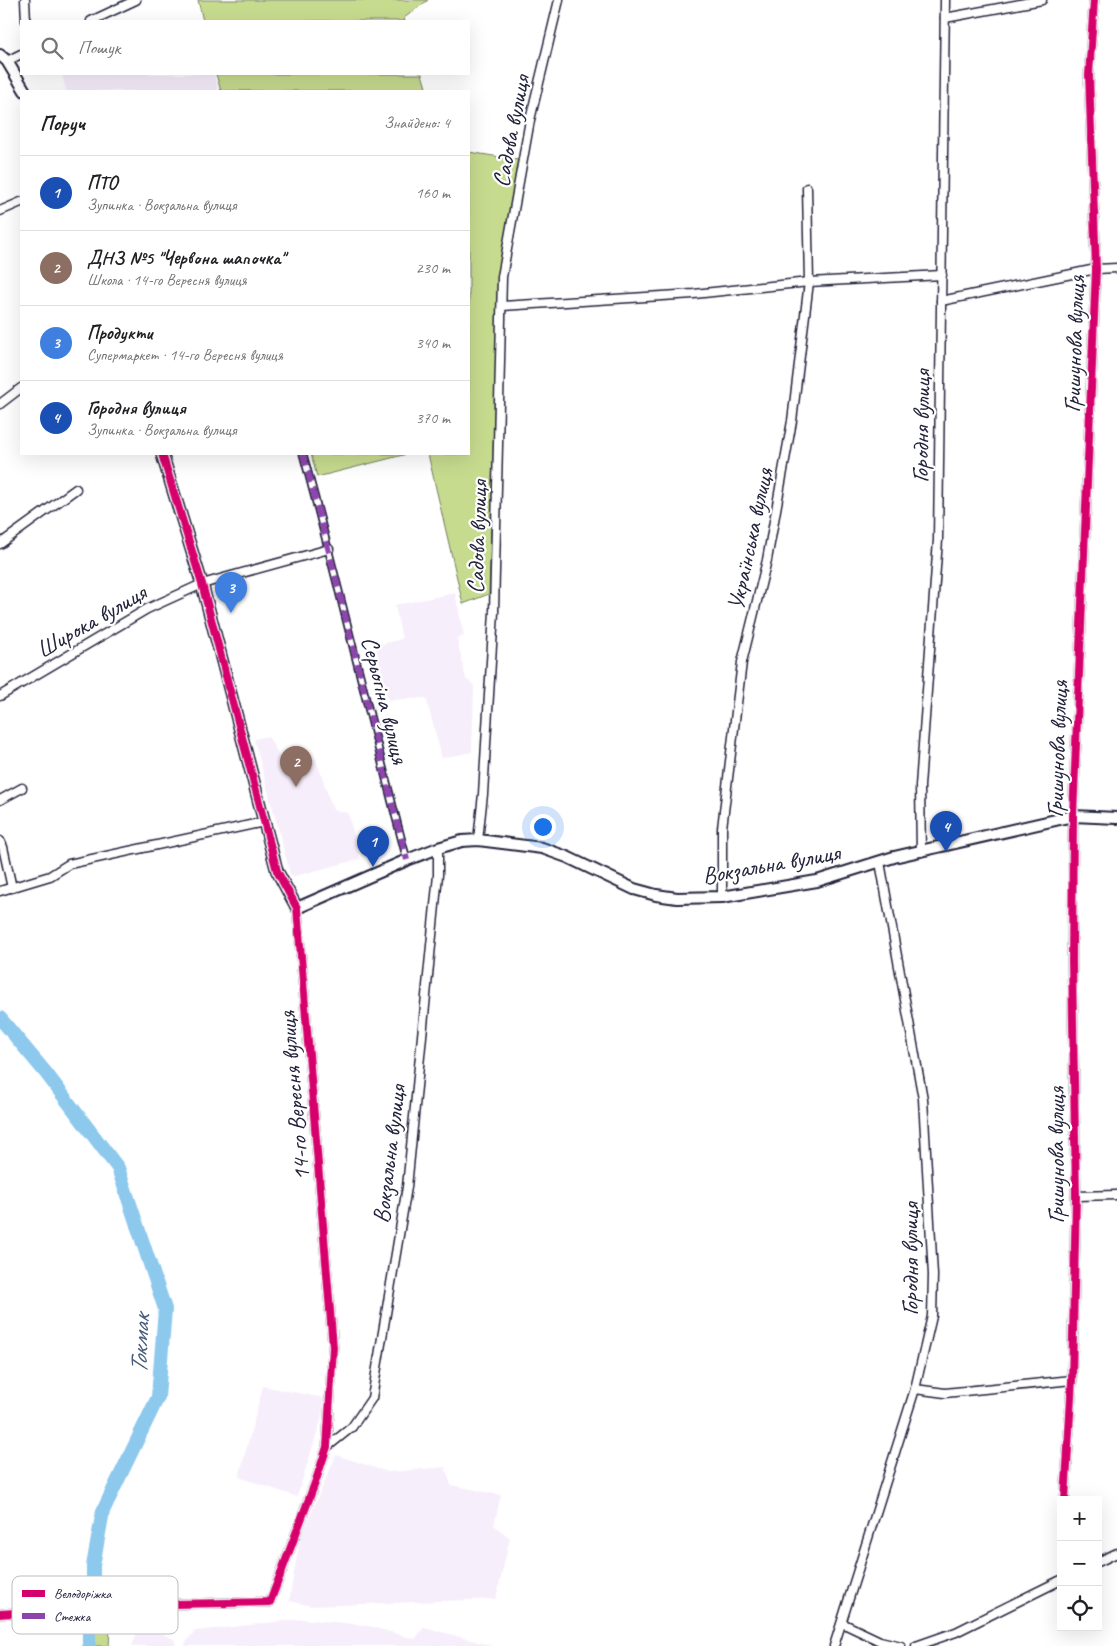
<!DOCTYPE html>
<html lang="uk">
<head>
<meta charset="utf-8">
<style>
  body { margin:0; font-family:Caveat,sans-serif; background:#f2f2f2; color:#202124 }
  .controls { position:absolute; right:15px; bottom:15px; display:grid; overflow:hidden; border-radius:0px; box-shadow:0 5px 20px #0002 }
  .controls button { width:45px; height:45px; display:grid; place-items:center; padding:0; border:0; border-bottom:1px solid #e0e0e0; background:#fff; color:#202124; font:25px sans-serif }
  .you { position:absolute; left:542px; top:826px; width:18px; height:18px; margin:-12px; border:4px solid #fff; border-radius:50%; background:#1a73e8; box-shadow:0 0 0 8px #1a73e833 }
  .badge { display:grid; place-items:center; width:32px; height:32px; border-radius:50%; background:#0f766e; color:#fff; font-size:16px; font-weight:700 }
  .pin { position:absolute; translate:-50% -41px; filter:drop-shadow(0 1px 2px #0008) }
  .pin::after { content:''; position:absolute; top:26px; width:18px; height:15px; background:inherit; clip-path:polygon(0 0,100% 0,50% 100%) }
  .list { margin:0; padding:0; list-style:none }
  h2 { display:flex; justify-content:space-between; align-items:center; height:65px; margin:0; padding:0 20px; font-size:21px }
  h2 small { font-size:16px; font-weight:400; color:#757577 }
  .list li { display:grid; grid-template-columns:32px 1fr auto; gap:15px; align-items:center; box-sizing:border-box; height:75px; padding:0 20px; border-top:1px solid #e0e0e0 }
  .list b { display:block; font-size:19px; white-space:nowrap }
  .list p { margin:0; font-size:16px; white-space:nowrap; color:#757577 }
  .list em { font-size:16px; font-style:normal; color:#757577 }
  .icon { flex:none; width:28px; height:28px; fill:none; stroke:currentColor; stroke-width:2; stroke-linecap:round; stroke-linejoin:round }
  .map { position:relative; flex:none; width:1117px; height:1646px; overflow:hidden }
  .search { position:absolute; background:#fff; box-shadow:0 5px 20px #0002; left:20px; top:20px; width:450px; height:55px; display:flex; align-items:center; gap:12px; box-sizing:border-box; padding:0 18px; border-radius:0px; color:#757577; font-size:19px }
  .panel { position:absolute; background:#fff; box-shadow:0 5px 20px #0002; left:20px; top:90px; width:450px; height:365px; border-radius:0px }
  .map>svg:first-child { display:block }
  .built { fill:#f7eefb }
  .green { fill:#c7db8f; stroke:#747e65 }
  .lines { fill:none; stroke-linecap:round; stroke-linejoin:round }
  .river { stroke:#8dc8ed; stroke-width:14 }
  .pedestrian-casing { stroke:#22223b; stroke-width:9 }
  .minor-casing { stroke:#22223b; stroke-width:11 }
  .tertiary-casing { stroke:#22223b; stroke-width:14 }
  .pedestrian { stroke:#fff; stroke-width:5.5 }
  .minor { stroke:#fff; stroke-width:8 }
  .tertiary { stroke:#fff; stroke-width:10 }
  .quiet { stroke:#8e44ad; stroke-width:6; stroke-dasharray:12 6; stroke-linecap:butt }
  .cycleway-casing { stroke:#fff; stroke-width:11 }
  .cycleway { stroke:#d6006c; stroke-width:8 }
  .labels { text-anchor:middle; stroke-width:4.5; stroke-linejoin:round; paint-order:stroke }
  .street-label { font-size:24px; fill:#22223b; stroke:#fff }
  .water-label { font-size:25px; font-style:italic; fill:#475c79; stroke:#fff }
  .key { fill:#fff; stroke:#bdbdc4; stroke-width:1 }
  .key-label { font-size:14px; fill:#22223b }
</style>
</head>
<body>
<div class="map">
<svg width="1117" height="1646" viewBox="0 0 1117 1646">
  <rect width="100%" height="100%" fill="#fff"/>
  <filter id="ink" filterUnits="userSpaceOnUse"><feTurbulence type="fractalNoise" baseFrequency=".02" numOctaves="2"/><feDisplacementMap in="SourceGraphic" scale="10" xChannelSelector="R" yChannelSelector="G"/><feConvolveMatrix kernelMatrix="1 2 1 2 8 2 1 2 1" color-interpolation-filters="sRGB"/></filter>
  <g filter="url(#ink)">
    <g class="built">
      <polygon points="62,74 214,74 218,91 66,91"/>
      <polygon points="455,593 464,636 457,639 466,679 474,685 472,752 442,758 426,698 388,700 376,646 402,639 395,605"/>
      <polygon points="268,736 283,763 316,759 333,810 348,813 360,859 291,877 254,739"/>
      <polygon points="263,1386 324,1398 321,1420 297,1497 239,1477"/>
      <polygon points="336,1455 388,1472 445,1467 451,1485 501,1495 494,1525 510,1538 496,1599 312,1606 289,1601 300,1539"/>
      <polygon points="303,1619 365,1625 415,1639 424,1627 493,1646 186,1646 185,1643 195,1631"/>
      <polygon points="141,1622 175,1640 176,1646 132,1646"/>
    </g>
    <g class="green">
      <polygon points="198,0 428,0 404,18 405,21 203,21"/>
      <polygon points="216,74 422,74 427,91 221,91"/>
      <polygon points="469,152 518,160 498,277 489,594 463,604 428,454 469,454"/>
      <polygon points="311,454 407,454 317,477"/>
      <polygon points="110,1630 109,1646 92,1646 92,1631"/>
    </g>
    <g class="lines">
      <polyline class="river" points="0,1018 46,1073 118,1168 165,1309 158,1397 103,1511 93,1566 93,1588 89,1596 89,1646"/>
      <defs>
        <path id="pedestrian" d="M303,454C340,588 371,725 407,860"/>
        <g id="minor">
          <polyline points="25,0 26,21"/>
          <polyline points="945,18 1042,0"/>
          <polyline points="91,21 136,0"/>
          <polyline points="7,61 21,54"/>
          <polyline points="0,211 21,202"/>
          <polyline points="941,301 1096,269 1117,268"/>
          <polyline points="502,306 694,294 809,282 942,275"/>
          <polyline points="0,404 21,388"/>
          <polyline points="0,544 76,489"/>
          <polyline points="0,696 147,609 202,584 329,549"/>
          <polyline points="0,800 22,788"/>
          <polyline points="478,840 483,794 494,612 502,277 530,120 559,0"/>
          <polyline points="0,841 3,847 12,888"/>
          <polyline points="921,852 920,786 938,540 945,0"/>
          <polyline points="0,891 50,876 69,864 264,822"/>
          <polyline points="722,897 722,828 742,662 767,560 792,421 809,282 807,188"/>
          <polyline points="1076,1196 1117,1195"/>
          <polyline points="915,1389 945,1393 1072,1380"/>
          <polyline points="327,1447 352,1427 372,1398 407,1187 438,875 438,848"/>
          <polyline points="1065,1500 1072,1380 1076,1196 1072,962 1073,816 1096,269 1089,75 1094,0"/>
          <polyline points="1098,1562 1117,1553"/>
          <polyline points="0,1614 126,1605 270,1602 315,1483 327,1447 333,1347 297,908"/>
          <polyline points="842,1623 880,1641 901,1646"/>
          <polyline points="834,1646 915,1389 932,1316 933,1275 923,1099 880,862"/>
          <polyline points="916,1646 956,1632 1061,1580"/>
        </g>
        <g id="tertiary">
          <polyline points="0,55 7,61 25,91"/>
          <polyline points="162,454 202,584 277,871 297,908 407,860 438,848 462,841 478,840 542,848 567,857 634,889 656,895 677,898 722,897 817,881 894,857 1073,816 1117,818"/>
        </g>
      </defs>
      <use href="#pedestrian" class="pedestrian-casing"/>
      <use href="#minor" class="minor-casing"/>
      <use href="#tertiary" class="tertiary-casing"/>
      <use href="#pedestrian" class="pedestrian"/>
      <use href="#minor" class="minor"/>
      <use href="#tertiary" class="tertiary"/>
      <path class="quiet" d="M303,454C340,588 371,725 407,860"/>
      <defs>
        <g id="cycleway">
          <polyline points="1065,1500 1072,1380 1076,1196 1072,962 1073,816 1096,269 1089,75 1094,0"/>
          <polyline points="0,1614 126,1605 270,1602 315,1483 327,1447 333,1347 297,908 277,871 202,584 162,454"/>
        </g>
      </defs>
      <use href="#cycleway" class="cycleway-casing"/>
      <use href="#cycleway" class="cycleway"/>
    </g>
  </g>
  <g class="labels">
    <g class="street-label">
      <text transform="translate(511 131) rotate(-79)" y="8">Садова вулиця</text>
      <text transform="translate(1074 344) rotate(-88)" y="8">Гришунова вулиця</text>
      <text transform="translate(921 426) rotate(-89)" y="8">Городня вулиця</text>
      <text transform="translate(477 537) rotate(-88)" y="8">Садова вулиця</text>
      <text transform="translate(750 539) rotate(-78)" y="8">Українська вулиця</text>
      <text transform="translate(91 621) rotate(-30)" y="8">Широка вулиця</text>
      <text transform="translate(385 700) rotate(76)" y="8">Серьогіна вулиця</text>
      <text transform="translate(1057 749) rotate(-88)" y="8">Гришунова вулиця</text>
      <text transform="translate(771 864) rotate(-10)" y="8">Вокзальна вулиця</text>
      <text transform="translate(294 1096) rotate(-95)" y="8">14-го Вересня вулиця</text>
      <text transform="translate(389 1154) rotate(-83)" y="8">Вокзальна вулиця</text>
      <text transform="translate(1056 1155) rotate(-90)" y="8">Гришунова вулиця</text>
      <text transform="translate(910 1259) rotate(-90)" y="8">Городня вулиця</text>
    </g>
    <g class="water-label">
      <text transform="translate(139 1344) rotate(-87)" y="9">Токмак</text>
    </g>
  </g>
  <rect x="12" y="1576" width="166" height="58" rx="8" class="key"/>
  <rect x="22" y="1590" width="23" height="7" fill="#d6006c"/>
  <rect x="22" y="1613" width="23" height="6" fill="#8e44ad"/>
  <g class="key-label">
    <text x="54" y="1598">Велодоріжка</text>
    <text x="54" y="1621">Стежка</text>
  </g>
</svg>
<div class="controls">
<button>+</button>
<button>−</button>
<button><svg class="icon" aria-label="locate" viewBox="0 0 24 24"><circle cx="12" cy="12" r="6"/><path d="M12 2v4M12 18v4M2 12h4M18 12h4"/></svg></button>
</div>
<div class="you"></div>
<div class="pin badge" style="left:373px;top:867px;background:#1a4fb4">1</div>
<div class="pin badge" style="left:296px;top:787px;background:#8d6e63">2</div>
<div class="pin badge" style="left:231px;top:613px;background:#3f7fe0">3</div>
<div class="pin badge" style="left:946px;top:852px;background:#1a4fb4">4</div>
<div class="search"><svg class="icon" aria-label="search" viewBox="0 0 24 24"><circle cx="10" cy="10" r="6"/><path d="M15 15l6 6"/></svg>Пошук</div>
<section class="panel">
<h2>Поруч<small>Знайдено: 4</small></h2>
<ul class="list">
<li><span class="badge" style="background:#1a4fb4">1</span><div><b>ПТО</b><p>Зупинка · Вокзальна вулиця</p></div><em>160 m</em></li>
<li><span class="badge" style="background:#8d6e63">2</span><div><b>ДНЗ №5 &quot;Червона шапочка&quot;</b><p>Школа · 14-го Вересня вулиця</p></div><em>230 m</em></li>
<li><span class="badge" style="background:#3f7fe0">3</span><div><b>Продукти</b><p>Супермаркет · 14-го Вересня вулиця</p></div><em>340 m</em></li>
<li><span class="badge" style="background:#1a4fb4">4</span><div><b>Городня вулиця</b><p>Зупинка · Вокзальна вулиця</p></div><em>370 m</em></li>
</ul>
</section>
</div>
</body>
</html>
